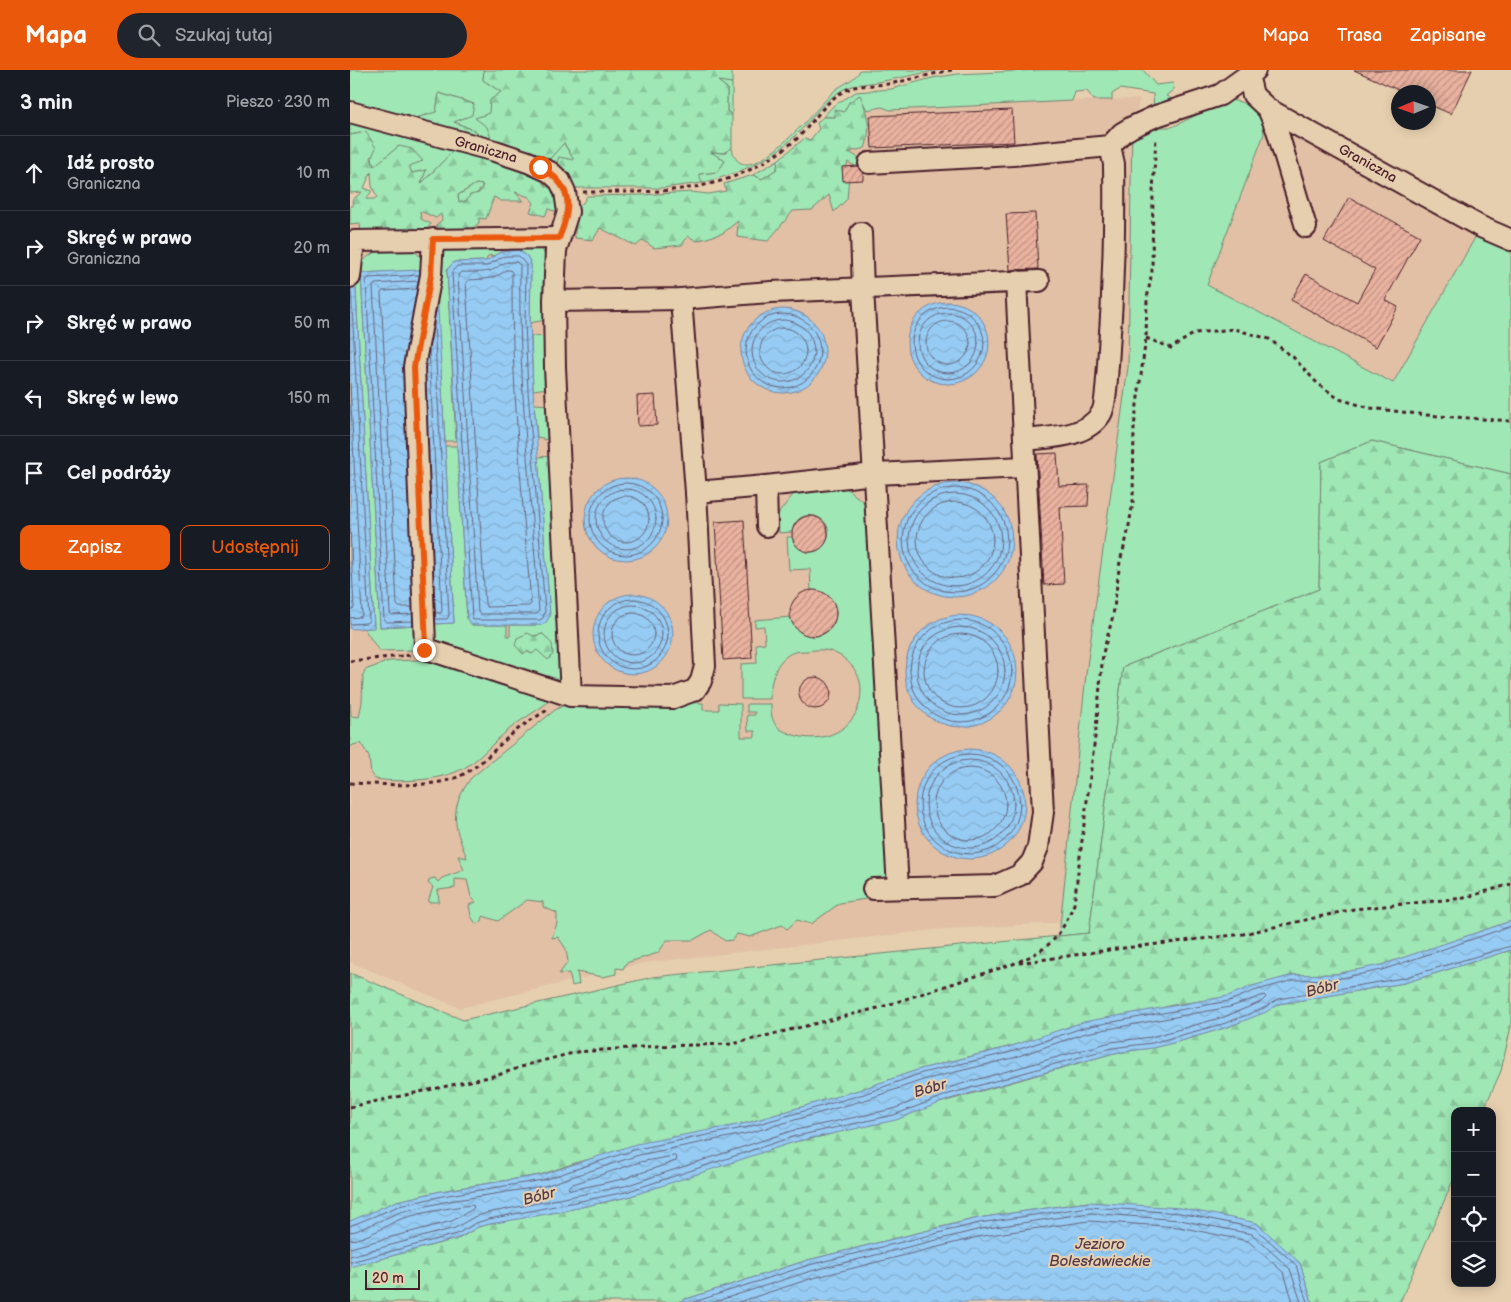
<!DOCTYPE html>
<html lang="pl">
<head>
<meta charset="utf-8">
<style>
  body { margin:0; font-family:"Balsamiq Sans",sans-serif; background:#20242c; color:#f1f3f6 }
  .controls { position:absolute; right:15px; bottom:15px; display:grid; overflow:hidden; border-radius:10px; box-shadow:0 2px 12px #0003 }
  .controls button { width:45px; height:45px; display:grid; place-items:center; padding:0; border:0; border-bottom:1px solid #363941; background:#171b24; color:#f1f3f6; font:25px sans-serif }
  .compass { position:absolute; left:1041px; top:15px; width:45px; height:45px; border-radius:50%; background:#171b24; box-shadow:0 2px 12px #0003; rotate:268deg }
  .scale { position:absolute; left:15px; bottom:12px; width:55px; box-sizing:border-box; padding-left:5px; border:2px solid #4a1f2b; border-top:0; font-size:14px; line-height:18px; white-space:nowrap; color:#4a1f2b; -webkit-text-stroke:4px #e6cfaf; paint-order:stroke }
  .stop { position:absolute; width:15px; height:15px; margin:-11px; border:4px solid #ea580c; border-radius:50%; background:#fff }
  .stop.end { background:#ea580c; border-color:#fff; box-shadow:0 1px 5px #0008 }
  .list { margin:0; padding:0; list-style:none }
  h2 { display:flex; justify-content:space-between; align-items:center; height:65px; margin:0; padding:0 20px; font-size:21px }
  h2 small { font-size:16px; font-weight:400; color:#9ea1a6 }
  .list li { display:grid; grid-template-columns:32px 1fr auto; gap:15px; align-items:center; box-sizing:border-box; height:75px; padding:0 20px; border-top:1px solid #363941 }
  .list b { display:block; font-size:19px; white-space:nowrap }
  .list p { margin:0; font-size:16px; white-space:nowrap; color:#9ea1a6 }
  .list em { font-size:16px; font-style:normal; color:#9ea1a6 }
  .actions { display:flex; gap:10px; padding:15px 20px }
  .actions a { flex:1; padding:11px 0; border:1px solid #ea580c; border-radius:10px; text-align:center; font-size:18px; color:#ea580c }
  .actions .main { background:#ea580c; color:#fff }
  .icon { flex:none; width:28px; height:28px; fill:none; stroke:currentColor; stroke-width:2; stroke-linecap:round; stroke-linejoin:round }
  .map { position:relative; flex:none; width:1161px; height:1232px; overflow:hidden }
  header { display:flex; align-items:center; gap:30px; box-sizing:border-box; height:70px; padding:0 25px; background:#ea580c; color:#fff }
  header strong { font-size:24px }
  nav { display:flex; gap:28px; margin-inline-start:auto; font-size:18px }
  .search { width:350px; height:45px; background:#20242c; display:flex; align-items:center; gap:12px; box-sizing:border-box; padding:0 18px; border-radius:28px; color:#9ea1a6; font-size:19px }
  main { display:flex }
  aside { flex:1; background:#171b24 }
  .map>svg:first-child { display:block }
  .built { fill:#e1c0a5 }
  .green { fill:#9fe7b5; stroke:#748370; fill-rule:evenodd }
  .forest { fill:url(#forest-firs); stroke:#748370; fill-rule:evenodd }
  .water { fill:url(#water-waves); stroke:#7887a4 }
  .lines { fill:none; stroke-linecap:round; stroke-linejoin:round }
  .shore { stroke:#68647b; stroke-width:1 }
  .building { fill:url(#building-hatch); stroke:#4a1f2b }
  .minor-casing { stroke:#4a1f2b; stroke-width:24 }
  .path { stroke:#4a1f2b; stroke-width:3; stroke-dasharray:4 4; stroke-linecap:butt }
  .minor { stroke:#e6cfaf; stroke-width:20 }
  .route { stroke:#ea580c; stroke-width:6 }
  .labels { text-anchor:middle; stroke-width:4; stroke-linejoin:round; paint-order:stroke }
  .street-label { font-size:14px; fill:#4a1f2b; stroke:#e6cfaf }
  .water-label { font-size:15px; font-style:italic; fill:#553949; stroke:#e6cfaf }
</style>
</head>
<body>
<header>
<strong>Mapa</strong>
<div class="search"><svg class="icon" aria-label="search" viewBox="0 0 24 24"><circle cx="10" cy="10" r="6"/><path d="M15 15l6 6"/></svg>Szukaj tutaj</div>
<nav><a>Mapa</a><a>Trasa</a><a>Zapisane</a></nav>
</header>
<main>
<aside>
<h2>3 min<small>Pieszo · 230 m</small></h2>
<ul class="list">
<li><svg class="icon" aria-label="ahead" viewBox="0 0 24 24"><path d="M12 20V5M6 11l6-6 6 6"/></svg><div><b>Idź prosto</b><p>Graniczna</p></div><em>10 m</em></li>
<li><svg class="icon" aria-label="right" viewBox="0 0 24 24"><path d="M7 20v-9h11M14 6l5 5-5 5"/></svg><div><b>Skręć w prawo</b><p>Graniczna</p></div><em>20 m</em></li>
<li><svg class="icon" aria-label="right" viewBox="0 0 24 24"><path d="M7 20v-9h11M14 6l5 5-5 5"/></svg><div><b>Skręć w prawo</b></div><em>50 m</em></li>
<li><svg class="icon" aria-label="left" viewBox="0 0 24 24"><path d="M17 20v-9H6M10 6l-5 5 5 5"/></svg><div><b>Skręć w lewo</b></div><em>150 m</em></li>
<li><svg class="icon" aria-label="arrive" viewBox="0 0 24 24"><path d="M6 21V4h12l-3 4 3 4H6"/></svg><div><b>Cel podróży</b></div></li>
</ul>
<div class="actions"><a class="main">Zapisz</a><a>Udostępnij</a></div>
</aside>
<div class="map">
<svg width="1161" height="1232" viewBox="0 0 1161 1232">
  <defs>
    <pattern id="forest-firs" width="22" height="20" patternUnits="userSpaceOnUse" patternTransform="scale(1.25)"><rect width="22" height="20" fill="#9fe7b5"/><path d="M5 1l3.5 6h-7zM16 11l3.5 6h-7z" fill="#8ac69c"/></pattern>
    <pattern id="water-waves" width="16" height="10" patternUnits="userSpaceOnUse" patternTransform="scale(1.25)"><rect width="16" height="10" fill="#96ccf4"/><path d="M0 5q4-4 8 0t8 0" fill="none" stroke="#83afd1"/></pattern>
    <pattern id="building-hatch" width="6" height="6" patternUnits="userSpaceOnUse" patternTransform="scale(1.25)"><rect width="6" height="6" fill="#eab3a0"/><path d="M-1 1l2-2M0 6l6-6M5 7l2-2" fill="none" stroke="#c09183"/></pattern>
  </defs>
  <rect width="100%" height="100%" fill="#e6cfaf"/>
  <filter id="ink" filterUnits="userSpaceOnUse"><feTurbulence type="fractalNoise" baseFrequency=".02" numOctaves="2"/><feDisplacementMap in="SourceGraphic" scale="10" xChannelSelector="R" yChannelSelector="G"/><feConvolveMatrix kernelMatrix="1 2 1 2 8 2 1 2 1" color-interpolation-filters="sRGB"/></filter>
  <g filter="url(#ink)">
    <g class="built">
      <polygon points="790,29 782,57 778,297 736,604 711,853 593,859 293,893 110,938 0,892 0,133 91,130 92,86 184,117 208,142 365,140 517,40 532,37 540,40 686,32"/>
      <polygon points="918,39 1131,157 1044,313 857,215 914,65"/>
    </g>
    <g class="green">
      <path d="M0,0H134L133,10L151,22C138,45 134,48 143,74L131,71L126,61L104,52L124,34L89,23L86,42L80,58L0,36Z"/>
      <path d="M510,0H589C571,3 552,8 533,11C519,14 505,13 492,20C473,31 462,50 446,65C419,92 389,103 352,113L349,104L367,102L375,91L360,82L373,83L382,78C392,132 470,34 484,21C492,14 507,9 510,0Z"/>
      <polygon points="690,0 793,0 806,15 823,13 824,19 816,26 827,32 804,39 803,24 770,19 762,24 762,30 744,30 737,21 725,22 722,31 540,40 532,37 517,40 509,25 494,42 485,47 473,47 483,36 506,22 541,19 582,8 608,4"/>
      <polygon points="367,10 382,13 382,45 377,41 377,18"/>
      <path d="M877,30C890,30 906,36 911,49C913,53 913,60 914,64L857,215L1043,313L1131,157L1161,170V404L1022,371L971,392L969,519L773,597L739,863L709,866L736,604L778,297L782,57H822Z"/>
      <polygon points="0,51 104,80 70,115 76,100 62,103 49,76 24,97 16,62 0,65"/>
      <polygon points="213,72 224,90 205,97 197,92"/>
      <polygon points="428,90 427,99 412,109 403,105"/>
      <path d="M126,114L133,115C128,124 120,130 109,133L108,125Z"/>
      <polygon points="161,173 160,181 160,174 156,174 155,181 155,174 151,174 151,182 141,187 141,185 138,186 136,191 104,192 97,200 106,371 95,371 89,267 76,267 87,190 93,181 109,174 174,173 186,176 193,181 196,188 199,245 195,250 180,253 181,194 177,186 169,180 169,173 165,174 165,181 165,174"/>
      <path d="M62,178L72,189L75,200L11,203L30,557L66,555L68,580L29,581L15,560V558L24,557L5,203C19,177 36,179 62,178Z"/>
      <polygon points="181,266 198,267 199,318 183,320"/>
      <polygon points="184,334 201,335 201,368 193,370 193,368 187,367"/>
      <path d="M95,376H107L117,549L122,555H157V566H160V555H191L195,553L200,546L188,387L204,386L212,616L86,576L85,569L81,570V554L104,553ZM193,564L195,566L182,584L176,581L183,566Z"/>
      <path d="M491,414L521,438L541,795L534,812L515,816L516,829L490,833L461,854L447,850L437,859L432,855L400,867L387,864L382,870L375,871L361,860L343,870H317L308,883L276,893L273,899L266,898V904L253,907L227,902L229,914L222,916L219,903L209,904L218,892L216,879L208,867L202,868L207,853V843L193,837V832L177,830L148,851L133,846L132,851L126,854L121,846L119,835L126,832L121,827L117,810L105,809V818L88,820L89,832H78L83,817L78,813L80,809L85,808L88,812L92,808L114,800L108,786L117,788C103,754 99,739 121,708L205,640L220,632L274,631L353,633V640H369V633L391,634V667H405V661H398L397,645H405V642H397V634H421C421,642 421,650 427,656C430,661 441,664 447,666C479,674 511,656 511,620C511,602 497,587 480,581C472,579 464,580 457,581C450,581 444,581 438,585C424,594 420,614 420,629H391V594L407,593L406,574L415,573L414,556L405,557V550L441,547C443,555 447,561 455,564C487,577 502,523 461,520L460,499L439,500L437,467H442C445,477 455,485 466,481C471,479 475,475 477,470C487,446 447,433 442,462L429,463L428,444L449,417Z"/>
      <path d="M69,590L100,595L200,629L197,633C184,643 168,651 156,662C143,673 132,686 119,695C96,711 51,713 25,709L21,704L19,687L11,673L3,675L0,678V633L1,646L9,647L12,632L13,605L15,600L39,591Z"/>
    </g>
    <g class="forest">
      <polygon points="134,0 382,0 382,13 368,11 377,18 377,41 382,45 382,78 373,83 361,82 375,91 367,102 349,104 352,113 312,118 224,118 205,97 209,87 224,90 214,73 197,92 143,74 137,57 125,48 139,43 140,30 151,22 133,10"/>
      <polygon points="89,23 124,34 122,45 104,52 126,61 131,71 80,58 69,47 86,42"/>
      <path d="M510,25C517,41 522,60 515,78L499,82L514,91L508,98L498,92L495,100L499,106L497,129L484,142L479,125L462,140L443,141L418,171L387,167L388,151L373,163L347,171L338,166L332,175L304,178L293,170L286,176L250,158L243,170L225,168L226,137L233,133L237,126L291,125L342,122L358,124L376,121L374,114L403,105L412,109L427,99L428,90L455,68L460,70L469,59L467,53L473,47H485L484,39L494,42L499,32Z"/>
      <path d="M16,62L26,78L21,88L24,96L49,76L62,79L73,91L59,96L62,103L76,100L71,114L104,80L142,89L166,98L189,108L196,116L207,122L208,142L198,139L195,146L180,142L184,133L179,127L165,122L173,131H151L144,127L136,149L129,148V153L115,164L90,162L86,155L92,150L91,144L86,148L70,141L71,149L81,154L72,165L11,166L10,153L0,154V136H3L2,130L12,122L0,123V65ZM21,102L22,116L27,127L24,129H16L22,121L14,118ZM126,114L133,115L129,123L120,125L116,131L109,132L108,125Z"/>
      <polygon points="1022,371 1161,404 1161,851 1030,896 985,904 943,905 878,927 823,935 571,999 513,1019 397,1053 339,1065 228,1092 190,1105 91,1121 47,1131 0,1152 0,903 113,950 303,907 739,863 773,597 969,519 971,392"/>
      <polygon points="178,563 183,566 193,564 202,574 203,584 198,590 187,580 182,584 177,581 173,584 165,575 167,568"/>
      <polygon points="1161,880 1161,956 1151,1001 1133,1041 1105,1041 1105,1106 1050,1232 962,1232 950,1193 738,1132 628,1148 458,1190 327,1232 0,1232 0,1197 110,1168 128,1157 168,1147 208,1142 278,1127 326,1109 444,1072 474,1066 764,983 800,978 831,971 877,957 928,934 1054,913"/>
    </g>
    <g class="water">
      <polygon points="169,180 177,186 181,194 180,253 183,320 200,546 195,553 191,555 122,555 117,549 97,200 104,192 136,191 151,182"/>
      <polygon points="86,199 104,553 30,557 11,203"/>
      <polygon points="5,203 24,558 0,559 0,204"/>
      <circle cx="598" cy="273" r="41"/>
      <circle cx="433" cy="281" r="42"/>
      <circle cx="276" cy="449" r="41"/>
      <circle cx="605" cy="470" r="57"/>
      <circle cx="283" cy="564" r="40"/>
      <circle cx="611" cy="601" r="56"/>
      <circle cx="620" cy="734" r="55"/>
      <polygon points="1161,851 1161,880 1054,913 929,934 916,942 878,957 831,971 803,978 764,983 600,1029 546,1050 444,1072 278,1127 208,1142 140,1154 128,1157 109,1168 0,1197 0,1151 47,1131 91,1121 191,1105 286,1074 397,1053 512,1019 570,999 659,977 733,952 878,926 902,916 943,905 985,904 1031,895"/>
      <polygon points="738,1132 831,1138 907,1153 950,1193 962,1232 327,1232 458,1190 628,1148"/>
    </g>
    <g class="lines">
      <g class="shore">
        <polygon points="157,186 169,186 176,195 175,253 178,321 195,541 193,548 190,550 124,550 122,548 102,202 107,196 137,196 152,187"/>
        <path d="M158,192H166L170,195C168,311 181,426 189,541L187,544H130L128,542L108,205L111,202C120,202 131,203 140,201C147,199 150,193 158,192Z"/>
        <path d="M156,200H160L162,202C161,313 172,423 181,534L179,536L137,537L135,534L116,212L118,210C133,209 145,210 156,200Z"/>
        <circle cx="598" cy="273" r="36"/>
        <circle cx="598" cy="273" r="30"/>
        <circle cx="433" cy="281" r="37"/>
        <circle cx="433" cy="281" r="31"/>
        <circle cx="598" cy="273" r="22"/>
        <polyline points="84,252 99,546 97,549 85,549"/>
        <circle cx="433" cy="281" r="23"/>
        <polyline points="79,279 92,540 91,543 85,543"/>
        <polyline points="0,314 12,545 10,547 0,548"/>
        <circle cx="276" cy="449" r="36"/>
        <circle cx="605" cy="470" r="52"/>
        <circle cx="276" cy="449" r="30"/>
        <circle cx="605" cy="470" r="46"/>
        <circle cx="276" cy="449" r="23"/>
        <circle cx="605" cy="470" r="38"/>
        <polyline points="0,458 4,538 0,540"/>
        <circle cx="283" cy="564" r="35"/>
        <circle cx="283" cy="564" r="29"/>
        <polyline points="62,537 49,537 47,535 31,223 33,221 67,219"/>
        <circle cx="283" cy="564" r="21"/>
        <polyline points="63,544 42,545 40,543 23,216 25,214 68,211"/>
        <circle cx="611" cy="601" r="51"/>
        <polyline points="63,551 37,552 34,550 16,210 19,208 70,205"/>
        <polyline points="0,554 16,553 19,551 1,218"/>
        <circle cx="611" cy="601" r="44"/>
        <circle cx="611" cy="601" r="37"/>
        <circle cx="620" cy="734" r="50"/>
        <circle cx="620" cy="734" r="44"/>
        <circle cx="620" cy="734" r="36"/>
        <polygon points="325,1086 327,1088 326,1091 273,1109 221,1120 218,1118 220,1115 290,1092"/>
        <polyline points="0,1156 49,1136 92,1126 193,1110 287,1079 398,1057 514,1024 572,1003 661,982 735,957 879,931 904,921 944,910 986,909 1032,900 1161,856"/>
        <polyline points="0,1162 6,1161 50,1142 94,1132 194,1116 289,1085 399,1063 515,1030 573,1010 663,988 736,963 880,937 914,925 916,927 911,932 874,947 801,967 761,972 597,1018 543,1039 441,1061 275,1116 137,1143 124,1147 105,1158 0,1186"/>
        <path d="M0,1170C18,1169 35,1155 51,1149C74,1142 98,1138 121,1135L124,1136L123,1139L102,1151L0,1178"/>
        <polyline points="0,1192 107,1164 126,1153 139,1149 276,1122 442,1067 544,1045 599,1024 762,978 802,973 876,953 914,938 928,929 1053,908 1161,876"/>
        <polyline points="344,1232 459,1195 629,1153 739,1137 830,1143 905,1158 946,1195 957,1232"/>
        <polyline points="364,1232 461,1201 631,1159 739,1143 830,1150 902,1164 940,1199 951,1232"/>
        <polyline points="389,1232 463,1208 632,1166 739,1151 829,1157 898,1171 934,1203 943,1232"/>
      </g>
    </g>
    <g class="building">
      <polygon points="1004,0 1122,0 1101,44 1078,34 1078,22 1053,22"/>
      <polygon points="662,40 664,72 522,78 520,46"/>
      <polygon points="508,96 513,103 513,110 493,111 492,97"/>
      <polygon points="999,127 1070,166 1035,230 1048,237 1026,277 941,230 956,204 1007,232 1014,219 1025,200 974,171"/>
      <polygon points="685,143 688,199 660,200 656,144"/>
      <polygon points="305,325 307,355 288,356 287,326"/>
      <polygon points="707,383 709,416 739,415 738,436 710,437 714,514 694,515 687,384"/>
      <circle cx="460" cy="464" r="18"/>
      <polygon points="394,450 402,588 373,590 365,452"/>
      <circle cx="463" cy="543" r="23"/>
      <circle cx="465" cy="623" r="16"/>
    </g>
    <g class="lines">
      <defs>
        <g id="minor">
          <polyline points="905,0 898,5 903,25 918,39 1131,157 1161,170"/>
          <polyline points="918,39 927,60 956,157"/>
          <polyline points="0,42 145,81 178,92 200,102 210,111 215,122 218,142 206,180 204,231 205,297 221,626 323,628 345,620 351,611 355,596 346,422 331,229"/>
          <polyline points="519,93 663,85 760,76 772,63 782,57 806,46 870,25 898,5"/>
          <polyline points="511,163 513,219 548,818"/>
          <polyline points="83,169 81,205 64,297 75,575 80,580 221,626"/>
          <polyline points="0,207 4,171 209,168"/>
          <polyline points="204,231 331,229 421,222 689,211"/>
          <path d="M675,370C699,367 736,368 751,344C756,337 757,305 758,295C763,228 765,161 764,94L760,76"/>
          <polyline points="416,416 417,456"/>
          <polyline points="346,422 416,416 525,404 675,397"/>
          <polyline points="523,819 645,816 670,805 682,792 688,777 693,742 666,211"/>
        </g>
      </defs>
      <use href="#minor" class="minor-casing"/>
      <g class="path">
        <path d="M233,122C313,122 377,126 443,72C463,56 474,28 501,18C511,15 527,15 538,14C560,10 581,4 602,0"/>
        <polyline points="796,268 821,278 845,263 884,259 919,269 944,288 967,313 989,329 1020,338 1075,345 1161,351"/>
        <polyline points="0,591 62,585"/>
        <path d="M0,713C30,714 84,719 110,706C131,696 144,679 161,665C172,655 186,647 199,639"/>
        <polyline points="669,893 766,879 893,864 1004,839 1114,828 1161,814"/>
        <path d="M0,1037L148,1005L180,994L227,982L307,976L383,974L528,938L663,894C699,879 709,870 724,834L746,659L753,583L763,546L770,491L777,467L783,432L784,357L796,268L797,229L802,201L803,122L806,67"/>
      </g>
      <use href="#minor" class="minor"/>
    </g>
  </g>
  <g class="lines" filter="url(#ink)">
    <path class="route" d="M74,580L76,577L64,297L81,205L83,169L209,168C222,137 223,115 190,97"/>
  </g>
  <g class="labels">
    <g class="street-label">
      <text transform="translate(136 79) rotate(16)" y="5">Graniczna</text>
      <text transform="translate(1018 93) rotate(29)" y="5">Graniczna</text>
    </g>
    <g class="water-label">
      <text transform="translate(972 918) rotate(-15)" y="5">Bóbr</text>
      <text transform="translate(580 1018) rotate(-16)" y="5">Bóbr</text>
      <text transform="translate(189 1126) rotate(-15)" y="5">Bóbr</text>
      <text x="750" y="1179">Jezioro<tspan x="750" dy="17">Bolesławieckie</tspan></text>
    </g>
  </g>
</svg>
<div class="controls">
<button>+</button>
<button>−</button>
<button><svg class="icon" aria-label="locate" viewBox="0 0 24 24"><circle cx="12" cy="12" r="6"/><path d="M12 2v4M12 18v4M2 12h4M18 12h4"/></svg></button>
<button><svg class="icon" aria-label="layers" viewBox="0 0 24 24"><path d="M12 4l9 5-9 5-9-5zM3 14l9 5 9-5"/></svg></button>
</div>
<svg class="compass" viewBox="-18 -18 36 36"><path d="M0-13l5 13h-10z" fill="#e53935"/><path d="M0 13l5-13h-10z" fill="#9ea1a6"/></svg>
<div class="scale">20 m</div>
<div class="stop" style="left:190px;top:97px"></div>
<div class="stop end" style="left:74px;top:580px"></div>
</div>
</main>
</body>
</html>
